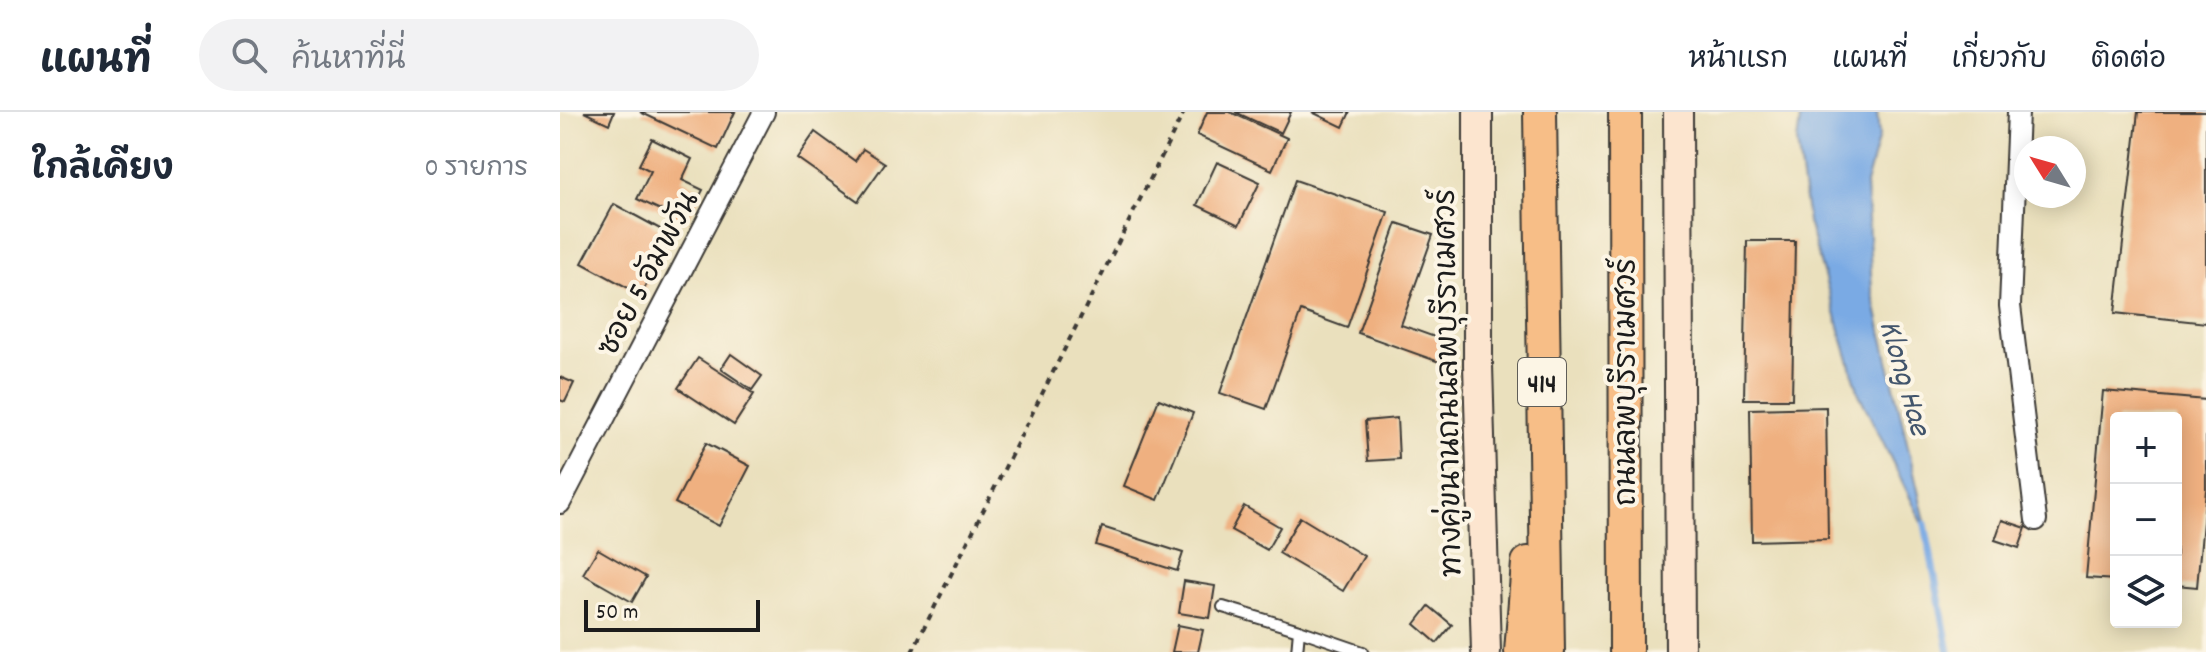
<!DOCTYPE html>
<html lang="th">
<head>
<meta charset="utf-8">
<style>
  body { margin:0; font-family:Dekko,"Playpen Sans Thai",sans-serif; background:#f2f2f3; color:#1f2937 }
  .controls { position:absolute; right:24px; bottom:24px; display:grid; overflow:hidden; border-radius:8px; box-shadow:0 4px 20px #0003 }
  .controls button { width:72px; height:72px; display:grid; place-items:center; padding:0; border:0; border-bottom:2px solid #e0e1e3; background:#fff; color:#1f2937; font:40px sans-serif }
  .compass { position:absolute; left:1454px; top:24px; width:72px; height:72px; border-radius:50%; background:#fff; box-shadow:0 4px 20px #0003; rotate:307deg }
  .scale { position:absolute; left:24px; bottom:20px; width:176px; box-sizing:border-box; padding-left:8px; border:4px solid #1c1c1c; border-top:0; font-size:22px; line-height:28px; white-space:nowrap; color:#1c1c1c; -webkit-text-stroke:6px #fcf5e5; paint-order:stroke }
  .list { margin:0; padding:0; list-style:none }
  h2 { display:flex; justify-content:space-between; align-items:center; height:104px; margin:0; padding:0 32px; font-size:34px }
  h2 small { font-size:26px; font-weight:400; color:#747a83 }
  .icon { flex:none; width:44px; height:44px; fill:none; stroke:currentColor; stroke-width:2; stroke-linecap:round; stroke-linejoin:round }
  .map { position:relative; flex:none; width:1646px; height:540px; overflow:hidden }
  header { display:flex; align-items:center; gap:48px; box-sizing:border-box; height:112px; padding:0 40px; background:#fff; border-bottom:2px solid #e0e1e3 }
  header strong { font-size:38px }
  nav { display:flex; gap:44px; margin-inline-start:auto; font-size:28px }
  .search { width:560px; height:72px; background:#f2f2f3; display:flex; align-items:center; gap:20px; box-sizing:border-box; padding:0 28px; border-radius:44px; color:#747a83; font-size:30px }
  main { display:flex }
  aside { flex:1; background:#fff }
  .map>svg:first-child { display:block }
  .water { fill:#7aaae4; stroke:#4b6380; stroke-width:2 }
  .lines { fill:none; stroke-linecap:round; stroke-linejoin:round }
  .stream { stroke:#7aaae4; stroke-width:7 }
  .building { fill:#efb080 }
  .service-casing { stroke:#3b3934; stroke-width:14 }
  .minor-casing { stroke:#3b3934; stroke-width:24 }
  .secondary-casing { stroke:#3b3934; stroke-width:32 }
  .primary-casing { stroke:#3b3934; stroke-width:36 }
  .path { stroke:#3b3934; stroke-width:4; stroke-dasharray:6 6; stroke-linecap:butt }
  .service { stroke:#fff; stroke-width:10 }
  .minor { stroke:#fff; stroke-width:20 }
  .secondary { stroke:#fce5cf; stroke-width:28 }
  .primary { stroke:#f7be87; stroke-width:32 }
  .labels { text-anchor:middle; stroke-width:8; stroke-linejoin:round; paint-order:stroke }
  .shield { fill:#fcf5e5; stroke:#5f5d58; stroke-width:2 }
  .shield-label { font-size:28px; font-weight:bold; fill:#1c1c1c }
  .street-label { font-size:30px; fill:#1c1c1c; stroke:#fcf5e5 }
  .water-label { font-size:32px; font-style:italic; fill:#42556c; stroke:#fcf5e5 }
</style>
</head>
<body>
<header>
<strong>แผนที่</strong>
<div class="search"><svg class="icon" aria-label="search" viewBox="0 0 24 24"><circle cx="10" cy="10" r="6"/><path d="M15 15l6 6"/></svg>ค้นหาที่นี่</div>
<nav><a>หน้าแรก</a><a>แผนที่</a><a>เกี่ยวกับ</a><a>ติดต่อ</a></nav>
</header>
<main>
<aside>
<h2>ใกล้เคียง<small>0 รายการ</small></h2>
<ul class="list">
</ul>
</aside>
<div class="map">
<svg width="1646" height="540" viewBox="0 0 1646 540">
  <rect width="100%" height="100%" fill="#fcf5e5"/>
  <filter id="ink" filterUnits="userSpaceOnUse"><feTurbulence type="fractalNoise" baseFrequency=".0125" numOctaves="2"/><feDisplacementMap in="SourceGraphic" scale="16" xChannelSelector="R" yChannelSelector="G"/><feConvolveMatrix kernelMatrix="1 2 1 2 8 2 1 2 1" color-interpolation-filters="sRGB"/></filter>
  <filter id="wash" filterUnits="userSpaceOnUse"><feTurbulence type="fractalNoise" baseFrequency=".006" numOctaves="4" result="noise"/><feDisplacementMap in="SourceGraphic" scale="32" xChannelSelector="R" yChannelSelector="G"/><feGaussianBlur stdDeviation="1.8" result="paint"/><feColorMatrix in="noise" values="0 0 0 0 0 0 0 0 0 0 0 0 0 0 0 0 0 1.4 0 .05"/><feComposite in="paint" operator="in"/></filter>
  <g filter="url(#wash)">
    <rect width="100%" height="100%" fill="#eae0bd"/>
    <polygon class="water" points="1241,0 1317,0 1319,24 1306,72 1312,178 1368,422 1299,282 1248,110 1237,30"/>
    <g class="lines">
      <polyline class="stream" points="1365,412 1389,540"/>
    </g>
    <g id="blocks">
      <g class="building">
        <polygon points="24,0 54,0 49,12"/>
        <polygon points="80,0 175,0 158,37"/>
        <polygon points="647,0 670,0 727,26 712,58 637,23"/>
        <polygon points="675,0 731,0 721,21"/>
        <polygon points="752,0 790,0 783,15"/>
        <polygon points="1578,0 1646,0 1646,211 1555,201"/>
        <polygon points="255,20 295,49 303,37 325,51 298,89 237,46"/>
        <polygon points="92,27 132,47 122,68 143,78 126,110 77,87 91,59 79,53"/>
        <polygon points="657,50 700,70 679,113 637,93"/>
        <polygon points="735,68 828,100 787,216 741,199 706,297 660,281"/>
        <polygon points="54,92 113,124 81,183 22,151"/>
        <polygon points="837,111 873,123 841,213 889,230 882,251 798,221"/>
        <polygon points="1187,129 1235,129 1232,287 1184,287"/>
        <polygon points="171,242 202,264 192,278 161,257"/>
        <polygon points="138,246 194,282 174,313 118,276"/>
        <polygon points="0,265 14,271 5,290 0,288"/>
        <polygon points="1543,279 1646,288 1646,377 1637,475 1616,473 1616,306 1556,306 1556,468 1526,466"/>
        <polygon points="599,287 633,301 598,388 564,374"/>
        <polygon points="1266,295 1268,427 1192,429 1190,297"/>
        <polygon points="837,306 839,347 808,349 805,309"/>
        <polygon points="146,331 190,354 159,414 115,391"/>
        <polygon points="684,394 720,415 707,438 671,418"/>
        <polygon points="740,405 804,444 783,479 719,441"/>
        <polygon points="1442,408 1466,416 1459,436 1435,428"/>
        <polygon points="542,415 623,441 617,459 536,433"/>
        <polygon points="38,437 86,465 72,490 23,462"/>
        <polygon points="624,469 655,474 650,506 619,501"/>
        <polygon points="869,494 892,513 877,531 855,512"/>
        <polygon points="618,513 643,518 638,540 612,540"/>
      </g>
    </g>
  </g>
  <g filter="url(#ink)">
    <use href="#blocks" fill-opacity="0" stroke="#3b3934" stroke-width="2"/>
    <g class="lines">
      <defs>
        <g id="service">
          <polyline points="663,495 739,518"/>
          <polyline points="737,540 739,518 803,540"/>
        </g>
        <g id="minor">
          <polyline points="1458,0 1450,194 1476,408"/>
          <polyline points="0,391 204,0"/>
        </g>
        <g id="secondary">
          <polyline points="918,0 918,253 926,540"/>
          <polyline points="1118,0 1120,540"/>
        </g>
        <g id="primary">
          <polyline points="980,0 988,540"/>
          <polyline points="1065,0 1066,540"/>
          <polyline points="961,540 968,451"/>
        </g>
      </defs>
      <use href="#service" class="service-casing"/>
      <use href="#minor" class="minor-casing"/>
      <use href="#secondary" class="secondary-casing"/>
      <use href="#primary" class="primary-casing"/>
      <polyline class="path" points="352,540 624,0"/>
      <use href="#service" class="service"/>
      <use href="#minor" class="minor"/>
      <use href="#secondary" class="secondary"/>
      <use href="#primary" class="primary"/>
    </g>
  </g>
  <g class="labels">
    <rect class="shield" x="958" y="246" width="48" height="48" rx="6"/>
    <g class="shield-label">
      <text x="982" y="280">414</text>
    </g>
    <g class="street-label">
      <text transform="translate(87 161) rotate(-62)" y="10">ซอย 5 อัมพวัน</text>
      <text transform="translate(1065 270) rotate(-90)" y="10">ถนนลพบุรีราเมศวร์</text>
      <text transform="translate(887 271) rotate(-91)" y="10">ทางคู่ขนานถนนลพบุรีราเมศวร์</text>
    </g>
    <g class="water-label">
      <text transform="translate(1347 265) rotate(74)" y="11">Klong Hae</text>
    </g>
  </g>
</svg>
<div class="controls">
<button>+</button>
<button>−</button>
<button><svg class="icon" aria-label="layers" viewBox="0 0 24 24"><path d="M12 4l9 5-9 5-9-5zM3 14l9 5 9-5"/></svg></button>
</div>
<svg class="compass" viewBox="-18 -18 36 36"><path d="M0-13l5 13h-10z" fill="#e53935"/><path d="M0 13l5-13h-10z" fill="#747a83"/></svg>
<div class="scale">50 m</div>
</div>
</main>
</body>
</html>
